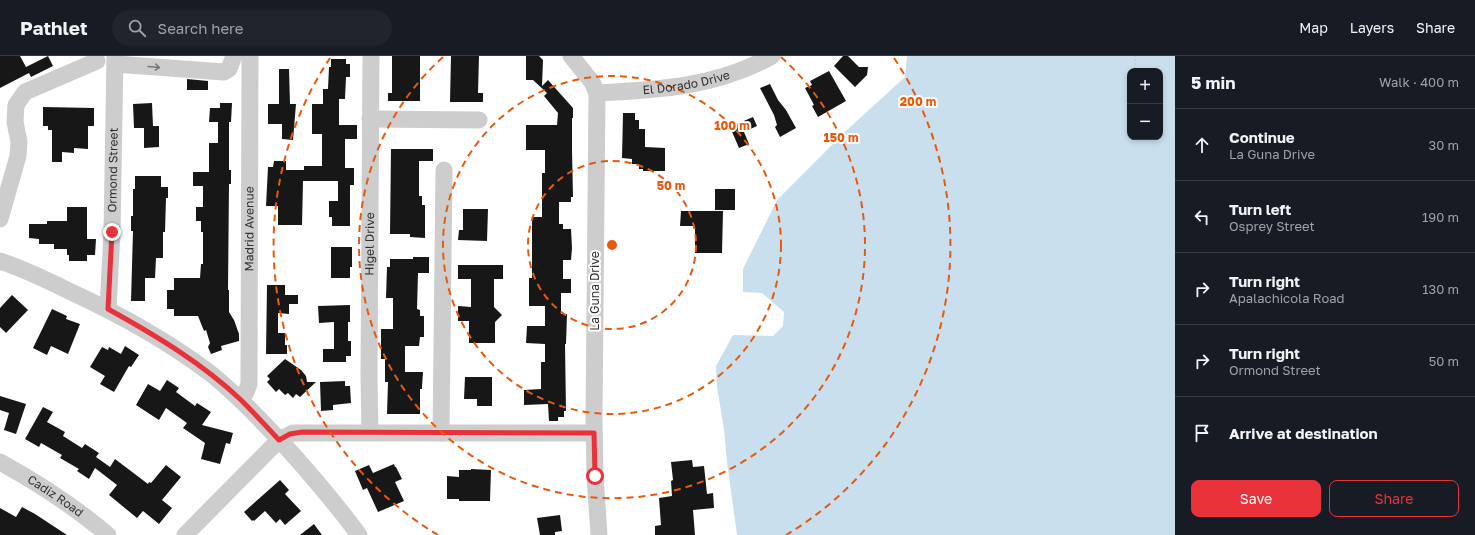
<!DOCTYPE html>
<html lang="en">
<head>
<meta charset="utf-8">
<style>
  body { margin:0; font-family:"Golos Text",sans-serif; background:#20242c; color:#f1f3f6 }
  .controls { position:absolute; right:12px; top:12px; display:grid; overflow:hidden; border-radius:8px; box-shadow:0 2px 6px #0003 }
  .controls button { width:36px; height:36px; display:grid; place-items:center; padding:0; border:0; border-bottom:1px solid #363941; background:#171b24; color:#f1f3f6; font:20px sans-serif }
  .stop { position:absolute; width:12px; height:12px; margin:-9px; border:3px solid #e9313a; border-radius:50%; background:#fff }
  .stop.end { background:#e9313a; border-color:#fff; box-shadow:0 1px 4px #0008 }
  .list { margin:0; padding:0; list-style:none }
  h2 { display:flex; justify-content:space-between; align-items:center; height:52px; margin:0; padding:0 16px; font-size:17px }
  h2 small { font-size:13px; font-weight:400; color:#9ea1a6 }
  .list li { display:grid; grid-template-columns:26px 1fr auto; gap:12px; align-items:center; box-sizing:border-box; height:72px; padding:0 16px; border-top:1px solid #363941 }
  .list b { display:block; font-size:15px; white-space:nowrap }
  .list p { margin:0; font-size:13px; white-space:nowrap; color:#9ea1a6 }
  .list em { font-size:13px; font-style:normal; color:#9ea1a6 }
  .actions { display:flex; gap:8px; padding:12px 16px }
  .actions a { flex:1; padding:9px 0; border:1px solid #e9313a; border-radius:8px; text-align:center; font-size:14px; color:#e9313a }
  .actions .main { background:#e9313a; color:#fff }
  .icon { flex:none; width:22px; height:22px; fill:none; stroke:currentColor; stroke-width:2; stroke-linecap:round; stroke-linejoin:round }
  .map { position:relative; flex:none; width:1175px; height:479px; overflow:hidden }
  header { display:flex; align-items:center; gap:24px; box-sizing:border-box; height:56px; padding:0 20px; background:#171b24; border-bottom:1px solid #363941 }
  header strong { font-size:19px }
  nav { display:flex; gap:22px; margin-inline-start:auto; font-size:14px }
  .search { width:280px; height:36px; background:#20242c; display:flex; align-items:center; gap:10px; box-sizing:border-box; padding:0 14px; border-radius:22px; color:#9ea1a6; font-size:15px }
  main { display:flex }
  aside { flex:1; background:#171b24 }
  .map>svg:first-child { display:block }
  .water { fill:#cadfed; fill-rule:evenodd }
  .building { fill:#171717 }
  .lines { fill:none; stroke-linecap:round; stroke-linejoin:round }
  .path { stroke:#cdcdcd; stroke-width:2; stroke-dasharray:2 2; stroke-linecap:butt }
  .minor { stroke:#cdcdcd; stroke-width:17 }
  .oneway { stroke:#777 }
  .route { stroke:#e9313a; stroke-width:5 }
  .ring { fill:none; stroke:#e8590c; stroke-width:2; stroke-dasharray:7 5 }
  .labels { text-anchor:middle; stroke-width:4; stroke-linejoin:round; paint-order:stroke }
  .street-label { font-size:12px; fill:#303030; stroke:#fff }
  .centre { fill:#e8590c; stroke:#fff; stroke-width:2 }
  .ring-label { font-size:12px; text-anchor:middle; font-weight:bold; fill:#e8590c; stroke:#fff; stroke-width:4; stroke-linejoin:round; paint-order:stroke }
</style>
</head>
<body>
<header>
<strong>Pathlet</strong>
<div class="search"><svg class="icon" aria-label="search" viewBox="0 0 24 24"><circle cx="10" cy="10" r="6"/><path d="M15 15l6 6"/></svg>Search here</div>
<nav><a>Map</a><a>Layers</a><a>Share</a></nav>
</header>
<main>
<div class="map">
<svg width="1175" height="479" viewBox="0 0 1175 479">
  <rect width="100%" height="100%" fill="#fff"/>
  <path class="water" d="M907,0H1175V479H737L727,406L724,373L717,331L716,310L733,279L773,280L783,270L784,256L762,237L743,236V213L777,144L849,72L905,21ZM1130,15H1160V81H1130Z"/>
  <g class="building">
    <polygon points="0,0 20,0 26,11 48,0 53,10 31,21 29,17 0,32"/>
    <polygon points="392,0 420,0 420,45 388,45 388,37 392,37"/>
    <polygon points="451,0 479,0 478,37 483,37 483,46 450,46"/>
    <polygon points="526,0 539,0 543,4 542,30 548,24 573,52 573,62 572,62 572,94 573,141 571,141 571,146 559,146 559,168 563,168 563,173 571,173 572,192 571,204 563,204 563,223 571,223 571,237 561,237 561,258 567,258 566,288 565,288 566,355 564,355 564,361 558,361 558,365 549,365 548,348 524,349 524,334 541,333 541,306 545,306 545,288 526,287 527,270 545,270 545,250 529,250 529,222 532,222 532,161 542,161 542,117 545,117 545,94 526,94 526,69 557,69 558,57 544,40 547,37 533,24 526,24"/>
    <polygon points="843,0 848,0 859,11 868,11 867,19 855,31 834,10"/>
    <polygon points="331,3 346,3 346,8 350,8 350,21 346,21 345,43 339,43 339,69 357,69 357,83 345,83 345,112 354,112 354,129 350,129 350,170 332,170 332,161 329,161 329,145 338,145 338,125 303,125 302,169 278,169 278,150 266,150 268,111 273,111 274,105 286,105 286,114 304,114 304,110 322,110 322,78 312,78 312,48 323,48 323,33 328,33 329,11 331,11"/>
    <polygon points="279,13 289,13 290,48 296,48 293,84 282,83 282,68 268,68 268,48 279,48"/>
    <polygon points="829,15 846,45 818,61 812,50 814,49 805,32 812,29 810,25"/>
    <polygon points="187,23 208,25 208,34 187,34"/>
    <polygon points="770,28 778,44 786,54 796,72 780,81 775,71 777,69 774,59 760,32"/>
    <polygon points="152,47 153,70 159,70 159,91 144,92 144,72 134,72 133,48"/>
    <polygon points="220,47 232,47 231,66 229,66 229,114 231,114 231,128 229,128 228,234 229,234 229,256 234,264 239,278 239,285 221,290 222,294 211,298 208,291 210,287 206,274 204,275 198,260 174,260 174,253 167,253 167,234 174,234 174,222 200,222 201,208 203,208 203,176 201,176 201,165 196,165 196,151 203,151 203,130 193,130 193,116 209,116 209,87 218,87 218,66 209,66 210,52 220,52"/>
    <polygon points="43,51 94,52 94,70 88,70 88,93 74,92 74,97 62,96 62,106 52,106 52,74 48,74 48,70 43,70"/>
    <polygon points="623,57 635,57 635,64 639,64 639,73 645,73 645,91 665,92 665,115 643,115 643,113 639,113 639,108 632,108 632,103 622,102"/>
    <polygon points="753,61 757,70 744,76 749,88 739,92 730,71"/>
    <polygon points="391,93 433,93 433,105 419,105 419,140 422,140 422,149 425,149 425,182 410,181 410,178 390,178"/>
    <polygon points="135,120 161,120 161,131 168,131 168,142 166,142 165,176 163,176 163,202 156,202 155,222 145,222 145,245 131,245 133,175 131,175 131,160 133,160 133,133 135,133"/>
    <rect x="715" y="133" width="20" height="21"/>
    <polygon points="67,151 87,151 87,183 96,183 95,199 87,199 87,205 69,205 69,199 67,199 67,193 54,193 54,188 39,188 39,183 29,182 29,168 47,168 47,165 67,165"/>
    <polygon points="463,153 488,153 487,185 458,184 459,174 463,174"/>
    <polygon points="681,155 723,155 722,197 695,197 695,170 680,170"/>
    <polygon points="331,191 352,191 352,211 350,211 350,222 331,222"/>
    <polygon points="413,201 429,201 429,217 418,217 417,253 420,254 420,260 424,260 424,281 420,281 419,290 405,290 405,316 423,316 422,331 422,333 420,333 420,358 387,358 388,326 385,326 385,303 381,303 381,273 393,273 393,242 386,242 387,211 390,211 390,203 413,203"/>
    <polygon points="458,209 503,209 503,223 494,223 494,251 502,259 495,266 495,287 469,287 469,265 458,265 458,250 471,251 471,223 458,223"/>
    <polygon points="267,229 285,229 285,239 298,239 298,248 289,248 289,258 278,257 278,277 285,277 285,289 287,289 287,298 266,298"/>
    <polygon points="12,239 28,254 6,277 0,271 0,252"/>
    <polygon points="350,249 350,266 348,266 348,285 351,285 351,300 346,300 346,306 323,306 323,293 334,293 334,266 319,267 318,250"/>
    <polygon points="52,253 67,260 66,263 80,268 68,298 51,290 47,299 33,292"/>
    <polygon points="125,290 139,299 131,311 129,310 114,336 100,328 105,320 90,311 102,291 108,294 109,291 121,298"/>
    <polygon points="285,303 301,314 306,320 307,326 316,326 300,341 296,338 293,342 288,337 285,339 279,333 276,336 267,326 270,323 267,320"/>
    <polygon points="465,321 492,321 492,350 477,350 477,343 464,343"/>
    <polygon points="167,324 179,332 176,336 195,350 197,347 211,356 202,369 233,377 230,388 226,387 220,408 201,403 205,387 183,372 187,367 166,352 159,364 136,349 148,328 160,335"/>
    <polygon points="345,325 345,330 350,330 351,347 333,349 333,354 321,355 320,326"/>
    <polygon points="0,340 26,348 16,378 4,374 9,357 0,354"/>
    <polygon points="43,351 53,356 47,366 65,376 63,380 82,392 85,388 99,397 96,401 110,411 115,403 148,428 149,426 151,427 166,409 181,421 162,444 172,452 159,468 143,455 137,462 109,439 117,429 95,412 89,423 77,415 79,413 60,402 62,399 41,387 39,391 25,383"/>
    <polygon points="692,404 693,411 704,410 707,438 713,437 714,452 693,454 695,479 655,479 655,470 661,469 659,442 672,440 671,425 673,424 671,406"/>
    <polygon points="394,408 395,411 396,411 402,423 395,426 404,445 378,456 367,432 363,434 355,415 369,409 373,417"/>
    <polygon points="471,413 491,414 490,445 459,445 459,443 447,443 447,420 459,421 459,414 471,414"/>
    <polygon points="280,424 289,434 285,438 301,455 285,469 280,463 276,467 265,455 254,465 253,464 252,465 244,456"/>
    <polygon points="22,451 35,458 67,479 0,479 0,452 16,461"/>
    <polygon points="560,459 562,475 555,476 555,479 540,479 537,462"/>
    <polygon points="314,468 322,479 300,479"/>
  </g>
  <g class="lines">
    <polyline class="path" points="1135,13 1135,0"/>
    <g class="minor">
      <polyline points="571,0 592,26 597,37 594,362 595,420 599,479"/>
      <polyline points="115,8 224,16 229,13 234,0"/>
      <path id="s1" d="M597,37C659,34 716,31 772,0"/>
      <polyline points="370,63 479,64"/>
      <polyline points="0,163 18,100 19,86 15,66 16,49 25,36 97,5"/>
      <path d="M0,205C24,213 47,224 69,235C119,258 166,284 210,317C241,342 269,372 296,402C318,427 339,452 359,479"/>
      <path id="s2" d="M108,253L112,176L115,0"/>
      <path id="s3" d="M241,344L246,336L249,328L250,0"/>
      <path id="s4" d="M370,376L369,320L371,0"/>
      <polyline points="441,377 444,114"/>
      <path id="s5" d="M0,406C38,427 75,451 108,479"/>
      <polyline points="185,479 279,384 293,377 594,377"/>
    </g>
  </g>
  <defs><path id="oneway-shaft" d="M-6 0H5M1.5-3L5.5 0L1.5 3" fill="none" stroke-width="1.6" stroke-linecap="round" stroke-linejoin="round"/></defs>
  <use class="oneway" href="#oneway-shaft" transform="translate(154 11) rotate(5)"/>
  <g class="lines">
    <path class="route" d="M112,176L108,253C155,279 202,307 241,344C254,357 267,371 279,384L290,378L302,376L594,377L595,420"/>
  </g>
  <g class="ring">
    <circle cx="612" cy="189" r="84"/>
    <circle cx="612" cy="189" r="169"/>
    <path d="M781 1A253 253 0 1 1 443 1"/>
    <path d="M438 479A338 338 0 0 1 330 2M894 2A338 338 0 0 1 786 479"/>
  </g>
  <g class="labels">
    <g class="street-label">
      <text dy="4" stroke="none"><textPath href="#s1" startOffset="90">El Dorado Drive</textPath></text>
      <text dy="4" stroke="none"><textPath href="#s2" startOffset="139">Ormond Street</textPath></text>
      <text dy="4" stroke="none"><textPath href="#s3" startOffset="173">Madrid Avenue</textPath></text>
      <text dy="4" stroke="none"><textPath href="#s4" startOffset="188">Higel Drive</textPath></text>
      <text transform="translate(595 235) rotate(-90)" y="4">La Guna Drive</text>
      <text dy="4" stroke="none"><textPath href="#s5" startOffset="65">Cadiz Road</textPath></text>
    </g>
  </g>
  <circle cx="612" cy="189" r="6" class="centre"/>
  <g class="ring-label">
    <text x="918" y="50">200 m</text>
    <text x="732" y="74">100 m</text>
    <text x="841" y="86">150 m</text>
    <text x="671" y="134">50 m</text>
  </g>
</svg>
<div class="controls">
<button>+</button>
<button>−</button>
</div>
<div class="stop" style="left:595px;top:420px"></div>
<div class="stop end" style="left:112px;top:176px"></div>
</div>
<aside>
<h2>5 min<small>Walk · 400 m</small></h2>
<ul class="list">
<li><svg class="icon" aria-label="ahead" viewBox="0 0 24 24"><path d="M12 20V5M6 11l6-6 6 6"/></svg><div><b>Continue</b><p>La Guna Drive</p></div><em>30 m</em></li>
<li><svg class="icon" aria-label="left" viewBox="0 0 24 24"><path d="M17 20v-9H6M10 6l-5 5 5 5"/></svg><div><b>Turn left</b><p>Osprey Street</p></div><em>190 m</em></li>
<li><svg class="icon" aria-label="right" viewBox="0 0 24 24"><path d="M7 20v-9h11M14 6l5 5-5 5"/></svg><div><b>Turn right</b><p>Apalachicola Road</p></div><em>130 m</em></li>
<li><svg class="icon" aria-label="right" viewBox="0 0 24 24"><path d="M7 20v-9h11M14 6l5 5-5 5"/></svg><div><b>Turn right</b><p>Ormond Street</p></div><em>50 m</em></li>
<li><svg class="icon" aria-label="arrive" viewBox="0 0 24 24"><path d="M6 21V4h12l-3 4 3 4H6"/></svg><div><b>Arrive at destination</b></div></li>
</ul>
<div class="actions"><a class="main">Save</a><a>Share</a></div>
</aside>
</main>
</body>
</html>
